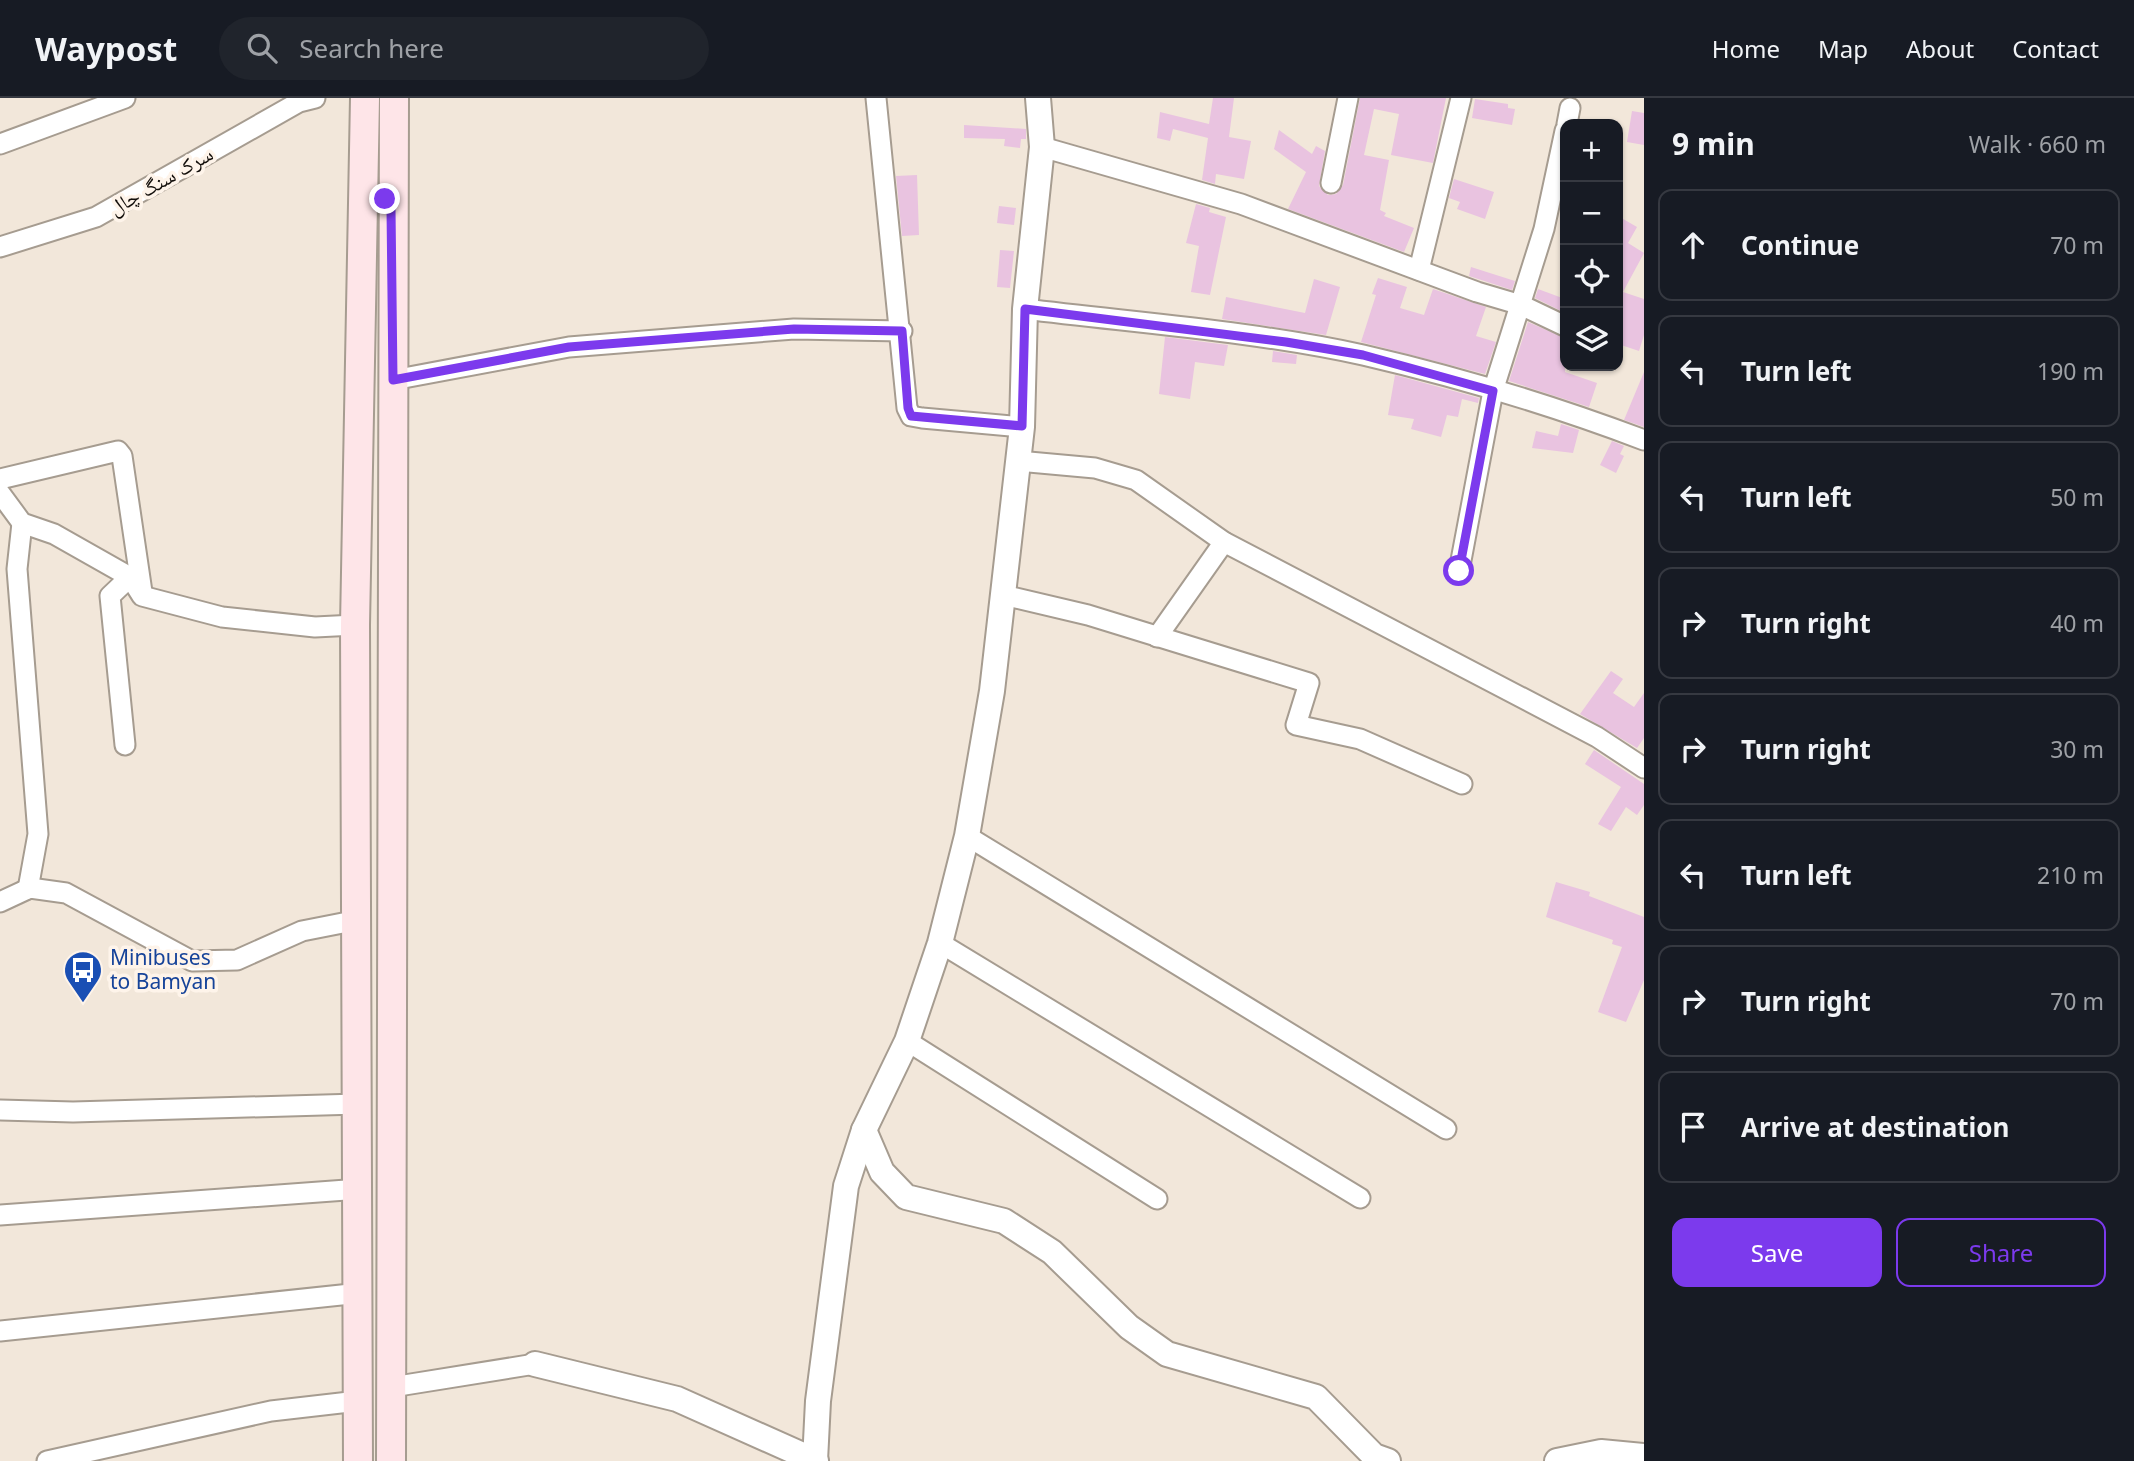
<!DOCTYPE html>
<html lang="en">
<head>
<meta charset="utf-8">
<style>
  body { margin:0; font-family:"Noto Sans","Noto Naskh Arabic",sans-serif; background:#20242c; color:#f1f3f6 }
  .controls { position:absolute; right:21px; top:21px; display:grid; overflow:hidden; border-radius:14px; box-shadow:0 2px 5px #0004 }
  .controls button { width:63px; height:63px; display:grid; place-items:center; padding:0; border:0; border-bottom:2px solid #363941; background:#171b24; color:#f1f3f6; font:35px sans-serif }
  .stop { position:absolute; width:21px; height:21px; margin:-16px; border:5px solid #7c3aed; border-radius:50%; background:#fff }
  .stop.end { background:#7c3aed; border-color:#fff; box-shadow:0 2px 7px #0008 }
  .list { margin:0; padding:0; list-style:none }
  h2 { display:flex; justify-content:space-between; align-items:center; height:91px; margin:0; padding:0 28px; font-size:30px }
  h2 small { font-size:23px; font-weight:400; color:#9ea1a6 }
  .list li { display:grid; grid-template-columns:46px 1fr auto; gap:21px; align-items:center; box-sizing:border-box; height:112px; margin:0 14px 14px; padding:0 14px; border:2px solid #363941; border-radius:14px }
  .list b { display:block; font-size:26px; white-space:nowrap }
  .list em { font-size:23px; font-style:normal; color:#9ea1a6 }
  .actions { display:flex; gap:14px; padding:21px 28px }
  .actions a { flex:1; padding:16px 0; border:2px solid #7c3aed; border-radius:14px; text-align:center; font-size:24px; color:#7c3aed }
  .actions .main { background:#7c3aed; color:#fff }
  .icon { flex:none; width:38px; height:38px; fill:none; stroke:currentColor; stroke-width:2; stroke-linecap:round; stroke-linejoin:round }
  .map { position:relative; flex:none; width:1644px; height:1363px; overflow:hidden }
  header { display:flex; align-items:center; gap:42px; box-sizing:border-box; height:98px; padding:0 35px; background:#171b24; border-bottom:2px solid #363941 }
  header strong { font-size:33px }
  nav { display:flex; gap:38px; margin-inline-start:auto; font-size:24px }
  .search { width:490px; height:63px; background:#20242c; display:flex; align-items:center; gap:18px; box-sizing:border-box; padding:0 24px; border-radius:38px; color:#9ea1a6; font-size:26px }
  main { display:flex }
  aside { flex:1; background:#171b24 }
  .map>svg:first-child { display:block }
  .building { fill:#e9c3e0 }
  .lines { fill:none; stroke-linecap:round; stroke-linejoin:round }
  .minor-casing { stroke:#a69c90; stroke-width:23 }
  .tertiary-casing { stroke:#a69c90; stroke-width:28 }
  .secondary-casing { stroke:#a69c90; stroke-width:32 }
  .minor { stroke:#fff; stroke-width:19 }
  .tertiary { stroke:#fff; stroke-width:24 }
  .secondary { stroke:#fee5e8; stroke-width:28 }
  .route { stroke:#7c3aed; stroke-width:9 }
  .labels { text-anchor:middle; stroke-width:7; stroke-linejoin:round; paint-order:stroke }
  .street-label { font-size:21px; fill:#120e0a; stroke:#fef4ea }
  .transit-label { font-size:21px; fill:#164399; stroke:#fef4ea; text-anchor:start }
</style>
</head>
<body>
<header>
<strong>Waypost</strong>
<div class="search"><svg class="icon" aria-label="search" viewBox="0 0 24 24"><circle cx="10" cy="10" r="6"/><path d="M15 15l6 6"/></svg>Search here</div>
<nav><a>Home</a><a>Map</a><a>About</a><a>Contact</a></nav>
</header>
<main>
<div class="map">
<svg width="1644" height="1363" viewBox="0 0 1644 1363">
  <rect width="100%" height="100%" fill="#f2e7da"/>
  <g class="building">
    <polygon points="1213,0 1234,0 1229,39 1251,43 1244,81 1216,76 1215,86 1202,82 1208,40 1173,31 1170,43 1157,40 1160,14 1209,26"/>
    <polygon points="1360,0 1446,0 1433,65 1391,57 1399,16 1374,11 1364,57 1389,62 1380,112 1386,115 1384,118 1414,130 1404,154 1288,111 1306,74 1274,51 1279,32 1312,56 1316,48 1325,53 1319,88 1328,97 1336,96 1343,87"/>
    <polygon points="1475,1 1508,6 1508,10 1515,11 1512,27 1472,20"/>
    <polygon points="1632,13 1644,15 1644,47 1627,44"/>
    <polygon points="964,27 1026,31 1026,41 1021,41 1020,50 1004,48 1005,41 964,40"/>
    <polygon points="917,77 919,137 902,138 896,78"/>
    <polygon points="1454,81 1494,94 1485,121 1457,111 1460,104 1449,100"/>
    <polygon points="1196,106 1210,110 1209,114 1226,119 1210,197 1191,194 1199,148 1186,145"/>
    <polygon points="999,108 1016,110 1014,127 997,125"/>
    <polygon points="1618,118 1637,129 1628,145 1644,155 1623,194 1644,201 1644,237 1639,253 1618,246"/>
    <polygon points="1000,152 1014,153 1010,190 997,189"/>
    <polygon points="1471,169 1515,183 1512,192 1469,178"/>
    <polygon points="1378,180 1407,189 1400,210 1424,217 1433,191 1486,209 1476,238 1496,244 1485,276 1361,244 1376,197 1372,196"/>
    <polygon points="1314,181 1340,189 1326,237 1222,221 1226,199 1305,215"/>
    <polygon points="1538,191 1565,201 1565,215 1535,200"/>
    <polygon points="1528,224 1565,240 1565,274 1597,285 1589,309 1509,283"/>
    <polygon points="1165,239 1228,247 1224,268 1195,264 1190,301 1159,296"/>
    <polygon points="1273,253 1297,257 1296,266 1272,264"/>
    <polygon points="1644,274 1644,329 1624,322"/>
    <polygon points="1395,277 1479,300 1478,305 1462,301 1458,319 1447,317 1441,339 1411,331 1414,321 1388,317"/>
    <polygon points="1561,326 1579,332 1573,355 1532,350 1536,333 1558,338"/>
    <polygon points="1612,343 1624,348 1620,356 1624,358 1616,375 1600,367"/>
    <polygon points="1611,573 1623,581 1613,595 1634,609 1644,595 1644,640 1637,650 1580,616"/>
    <polygon points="1594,652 1644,686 1644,707 1637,717 1626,709 1611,733 1598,726 1621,689 1585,666"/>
    <polygon points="1556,784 1590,794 1589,798 1644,819 1644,882 1626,924 1598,914 1622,849 1612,846 1613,842 1546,819"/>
  </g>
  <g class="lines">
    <defs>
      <g id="minor">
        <polyline points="876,0 907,310 911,318 922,320 1022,329"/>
        <polyline points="1567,26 1570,10"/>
        <polyline points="0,46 125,0"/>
        <polyline points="1042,49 1241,106 1477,194 1521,207 1565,228"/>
        <polyline points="1331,85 1348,0"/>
        <polyline points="0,149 96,119 299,4 315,0"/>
        <polyline points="1419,172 1461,0"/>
        <path d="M1025,211C1137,225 1253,233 1363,257C1458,279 1554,308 1644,342"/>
        <polyline points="393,282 569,249 794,231 902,233"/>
        <polyline points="1018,363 1095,370 1136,382 1224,444 1597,639 1644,670"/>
        <polyline points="0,381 118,353 122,358 142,494"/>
        <polyline points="0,395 22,425 54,436 130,479 142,498 222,519 315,529 355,527"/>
        <polyline points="22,425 17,471 38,736 28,791"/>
        <polyline points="1459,473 1493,293 1544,131 1565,33"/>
        <polyline points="1003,497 1088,517 1309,585 1296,627 1360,641 1462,686"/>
        <polyline points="1157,539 1224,444"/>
        <polyline points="125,647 110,498 130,479"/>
        <polyline points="967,738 1446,1031"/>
        <polyline points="0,804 30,790 66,795 192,863 237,862 302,833 358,822"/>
        <polyline points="940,845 1360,1100"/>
        <polyline points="907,943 1157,1101"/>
        <polyline points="0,1012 73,1014 358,1006"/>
        <polyline points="0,1117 360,1091"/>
        <polyline points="0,1233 360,1195"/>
        <polyline points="392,1289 535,1266"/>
        <polyline points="47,1363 271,1313 358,1303"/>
      </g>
      <g id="tertiary">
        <polyline points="864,1032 882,1074 906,1099 1004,1123 1052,1154 1129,1229 1167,1256 1316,1299 1374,1358 1388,1363"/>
        <polyline points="535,1266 677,1301 816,1363"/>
        <polyline points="815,1363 818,1303 846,1088 864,1032 907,943 940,845 967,738 992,593 1022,329 1025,211 1042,49 1038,0"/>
        <polyline points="1557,1363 1601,1354 1644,1358"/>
      </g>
      <g id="secondary">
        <polyline points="358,1363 355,527 365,0"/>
        <polyline points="391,1363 394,0"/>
      </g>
    </defs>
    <use href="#minor" class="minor-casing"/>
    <use href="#tertiary" class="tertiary-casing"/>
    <use href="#secondary" class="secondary-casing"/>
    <use href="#minor" class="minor"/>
    <use href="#tertiary" class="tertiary"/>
    <use href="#secondary" class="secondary"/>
  </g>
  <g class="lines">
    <polyline class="route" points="385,101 391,111 393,282 569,249 794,231 902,233 908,310 911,318 1022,328 1025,211 1286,244 1363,257 1493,293 1459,473"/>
  </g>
  <defs>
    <symbol id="bus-pin" viewBox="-11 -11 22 30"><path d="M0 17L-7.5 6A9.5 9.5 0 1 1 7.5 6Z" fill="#1a4fb4" stroke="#fef4ea"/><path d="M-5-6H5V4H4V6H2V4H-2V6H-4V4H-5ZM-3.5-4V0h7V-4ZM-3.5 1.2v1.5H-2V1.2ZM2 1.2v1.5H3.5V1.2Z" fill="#fff"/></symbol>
  </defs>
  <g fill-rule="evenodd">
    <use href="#bus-pin" x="61" y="850" width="44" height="60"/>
  </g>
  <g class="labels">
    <g class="street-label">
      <text transform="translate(161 83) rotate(-30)" y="7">سرک سنگ چال</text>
    </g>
    <g class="transit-label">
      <text x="110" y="867">Minibuses<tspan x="110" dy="24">to Bamyan</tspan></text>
    </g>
  </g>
</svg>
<div class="controls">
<button>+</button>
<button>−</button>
<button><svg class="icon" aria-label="locate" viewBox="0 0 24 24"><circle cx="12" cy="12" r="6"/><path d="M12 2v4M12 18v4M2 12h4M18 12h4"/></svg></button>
<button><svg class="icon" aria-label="layers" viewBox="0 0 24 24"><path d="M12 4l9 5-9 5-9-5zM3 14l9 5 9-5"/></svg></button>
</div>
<div class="stop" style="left:1459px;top:473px"></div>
<div class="stop end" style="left:385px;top:101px"></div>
</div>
<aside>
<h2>9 min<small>Walk · 660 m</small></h2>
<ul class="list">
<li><svg class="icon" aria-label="ahead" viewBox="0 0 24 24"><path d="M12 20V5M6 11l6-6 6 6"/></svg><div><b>Continue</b></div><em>70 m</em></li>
<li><svg class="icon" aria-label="left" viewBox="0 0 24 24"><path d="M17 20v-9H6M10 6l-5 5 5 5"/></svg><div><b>Turn left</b></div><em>190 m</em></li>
<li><svg class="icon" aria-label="left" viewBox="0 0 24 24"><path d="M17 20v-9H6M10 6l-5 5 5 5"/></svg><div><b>Turn left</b></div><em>50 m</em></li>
<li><svg class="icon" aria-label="right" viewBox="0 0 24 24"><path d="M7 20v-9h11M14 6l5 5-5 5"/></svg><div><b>Turn right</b></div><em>40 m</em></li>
<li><svg class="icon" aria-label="right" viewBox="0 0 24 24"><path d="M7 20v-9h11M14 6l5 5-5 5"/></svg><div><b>Turn right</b></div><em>30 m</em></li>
<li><svg class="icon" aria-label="left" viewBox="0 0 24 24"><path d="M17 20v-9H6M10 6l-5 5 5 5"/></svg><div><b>Turn left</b></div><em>210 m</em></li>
<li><svg class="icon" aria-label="right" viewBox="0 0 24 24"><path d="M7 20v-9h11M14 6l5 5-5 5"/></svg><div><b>Turn right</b></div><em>70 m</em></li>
<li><svg class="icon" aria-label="arrive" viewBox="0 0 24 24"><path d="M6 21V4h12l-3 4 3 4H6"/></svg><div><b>Arrive at destination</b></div></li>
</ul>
<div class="actions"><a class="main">Save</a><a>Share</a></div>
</aside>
</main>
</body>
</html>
